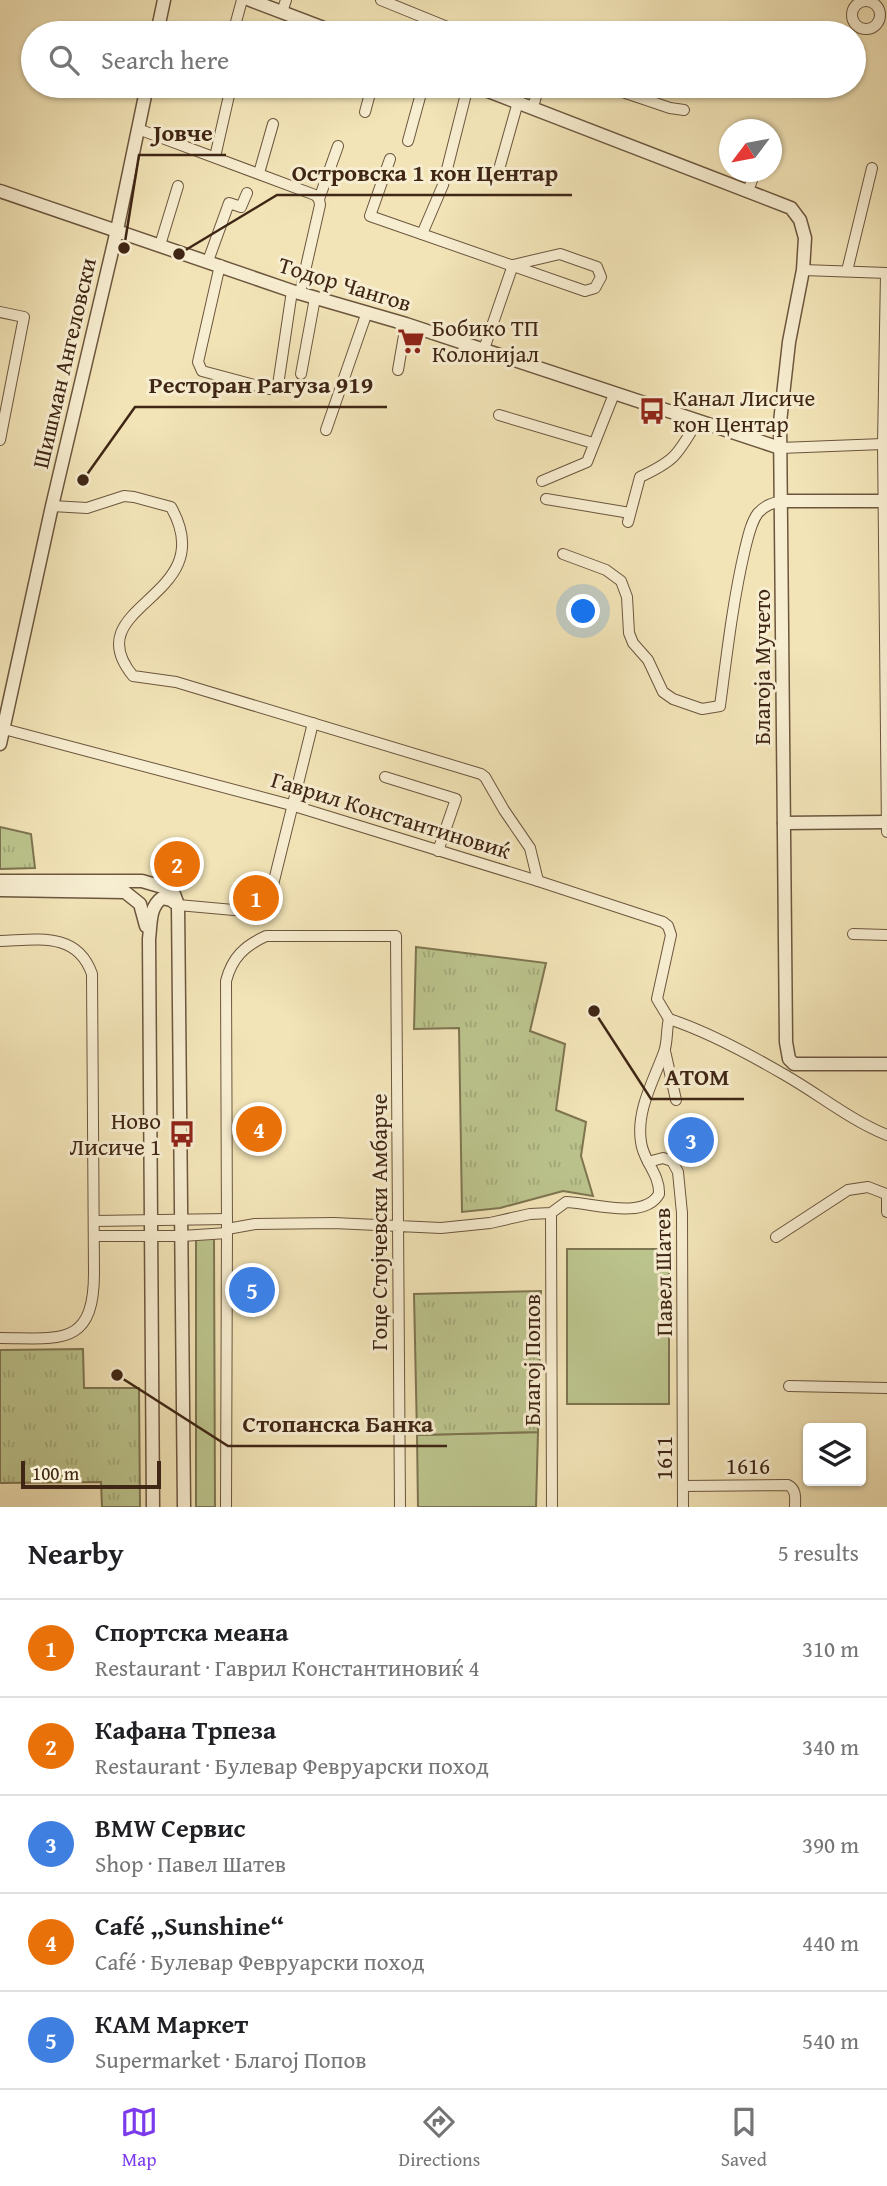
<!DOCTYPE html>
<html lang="en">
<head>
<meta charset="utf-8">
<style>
  body { margin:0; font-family:"Gentium Book Plus",serif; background:#f2f2f2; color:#202124 }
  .controls { position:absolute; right:21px; bottom:21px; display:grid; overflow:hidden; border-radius:7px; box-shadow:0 2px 5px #0004 }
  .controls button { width:63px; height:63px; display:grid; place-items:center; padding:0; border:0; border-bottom:2px solid #e0e0e0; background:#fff; color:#202124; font:35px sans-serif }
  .compass { position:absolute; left:719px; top:119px; width:63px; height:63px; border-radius:50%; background:#fff; box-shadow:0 2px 5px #0004; rotate:238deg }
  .scale { position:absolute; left:21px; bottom:18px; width:140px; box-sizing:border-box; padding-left:7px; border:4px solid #3f2615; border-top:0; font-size:19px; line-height:24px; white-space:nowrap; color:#3f2615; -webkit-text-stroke:5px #f7edd0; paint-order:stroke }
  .you { position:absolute; left:584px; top:612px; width:24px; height:24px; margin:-18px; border:5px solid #fff; border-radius:50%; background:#1a73e8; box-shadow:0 0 0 10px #1a73e833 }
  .badge { display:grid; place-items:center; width:46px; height:46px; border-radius:50%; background:#7c3aed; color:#fff; font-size:23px; font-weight:700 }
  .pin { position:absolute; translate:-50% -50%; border:4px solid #fff; box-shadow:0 2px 7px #0006 }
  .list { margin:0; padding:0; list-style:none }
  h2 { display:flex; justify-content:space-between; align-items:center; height:91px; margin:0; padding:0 28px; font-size:30px }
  h2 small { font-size:23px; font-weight:400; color:#757577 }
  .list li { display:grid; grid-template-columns:46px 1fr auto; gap:21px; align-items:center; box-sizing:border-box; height:98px; padding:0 28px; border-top:2px solid #e0e0e0 }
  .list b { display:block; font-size:26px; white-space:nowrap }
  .list p { margin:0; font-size:23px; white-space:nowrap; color:#757577 }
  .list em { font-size:23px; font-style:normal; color:#757577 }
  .icon { flex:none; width:38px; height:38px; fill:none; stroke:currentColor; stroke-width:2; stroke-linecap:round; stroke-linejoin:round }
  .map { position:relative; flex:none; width:887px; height:1507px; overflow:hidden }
  .search { position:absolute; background:#fff; box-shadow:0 2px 5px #0004; left:21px; right:21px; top:21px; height:77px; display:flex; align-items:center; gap:18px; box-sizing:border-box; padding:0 24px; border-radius:38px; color:#757577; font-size:26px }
  .sheet { height:581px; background:#fff }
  nav { display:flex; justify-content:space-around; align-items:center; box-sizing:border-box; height:98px; border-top:2px solid #e0e0e0; background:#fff; font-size:19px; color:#757577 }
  nav a { display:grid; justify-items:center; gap:4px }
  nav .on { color:#7c3aed }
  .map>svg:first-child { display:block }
  .grass { fill:#bcc48d; stroke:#7e7551; stroke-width:2 }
  .park { fill:url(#park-tufts); stroke:#7e7551; stroke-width:2 }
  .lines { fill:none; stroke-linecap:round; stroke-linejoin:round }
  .minor-casing { stroke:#6c563e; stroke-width:12 }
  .tertiary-casing { stroke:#6c563e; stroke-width:15 }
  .minor { stroke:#f7edd0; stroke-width:10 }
  .tertiary { stroke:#f7edd0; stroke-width:12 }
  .labels { text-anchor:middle; stroke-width:6; stroke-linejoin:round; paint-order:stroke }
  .street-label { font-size:23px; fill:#3f2615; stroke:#f7edd0 }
  .poi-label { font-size:23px; fill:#3f2615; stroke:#f7edd0; text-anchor:start }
  .leader { fill:none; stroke:#3f2615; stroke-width:2.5 }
  .callout-dot { fill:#3f2615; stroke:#f7edd0; stroke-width:2.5 }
  .callout-label { font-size:24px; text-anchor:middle; font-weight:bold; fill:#3f2615; stroke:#f7edd0; stroke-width:6; stroke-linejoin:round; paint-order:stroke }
</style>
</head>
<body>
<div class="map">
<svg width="887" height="1507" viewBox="0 0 887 1507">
  <defs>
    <pattern id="park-tufts" width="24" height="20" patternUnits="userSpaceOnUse" patternTransform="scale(1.75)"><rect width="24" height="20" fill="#bcc48d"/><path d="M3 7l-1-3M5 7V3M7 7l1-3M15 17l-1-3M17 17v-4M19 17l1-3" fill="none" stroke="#a3a879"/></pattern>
  </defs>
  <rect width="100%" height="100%" fill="#f2e4b7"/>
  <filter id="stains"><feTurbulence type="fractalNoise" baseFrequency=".00286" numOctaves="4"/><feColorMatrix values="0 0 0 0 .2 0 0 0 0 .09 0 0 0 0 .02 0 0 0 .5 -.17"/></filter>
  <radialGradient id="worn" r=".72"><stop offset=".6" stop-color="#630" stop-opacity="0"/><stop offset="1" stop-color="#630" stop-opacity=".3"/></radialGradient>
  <g class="grass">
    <polygon points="209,1237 214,1239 215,1507 196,1507 196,1240"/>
    <rect x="567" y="1249" width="102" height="155"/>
    <polygon points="538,1432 536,1507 418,1507 417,1435"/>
  </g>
  <g class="park">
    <polygon points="0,827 31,834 35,868 0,869"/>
    <polygon points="416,947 546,963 530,1031 565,1044 556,1110 586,1122 581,1156 593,1196 563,1191 500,1208 462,1212 459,1028 414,1029"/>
    <polygon points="541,1291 538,1432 417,1435 414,1294"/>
    <polygon points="83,1349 84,1388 139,1388 140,1507 102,1507 101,1482 0,1483 0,1350"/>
  </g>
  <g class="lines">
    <defs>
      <g id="minor">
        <polyline points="381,0 462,33"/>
        <circle cx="866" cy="15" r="14"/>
        <polyline points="282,12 286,0"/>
        <polyline points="233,33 242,0"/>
        <polyline points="290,33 294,17"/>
        <polyline points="605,86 670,108 684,110"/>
        <polyline points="277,89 278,86"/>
        <polyline points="533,107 539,86"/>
        <polyline points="365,112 372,86"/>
        <polyline points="138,129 315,195 319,199"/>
        <polyline points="408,141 423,86"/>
        <polyline points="215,157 230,91"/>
        <polyline points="390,159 370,216 585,291 595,288 601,277 597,267 560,254 513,265"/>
        <polyline points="259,173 273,124"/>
        <polyline points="498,173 518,102"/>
        <polyline points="748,191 755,172"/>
        <polyline points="422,234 443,185 468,86"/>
        <polyline points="160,245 178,186"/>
        <polyline points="208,261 229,203 241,207 247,193"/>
        <polyline points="220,265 198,362 202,371 269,389 275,389 278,385 292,291"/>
        <polyline points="803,270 887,273"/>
        <polyline points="847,271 872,168"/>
        <polyline points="886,273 883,444 887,832"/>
        <polyline points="300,293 320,205 319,199 338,146"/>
        <polyline points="0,312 24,317 0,440"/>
        <polyline points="484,349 513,265"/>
        <polyline points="398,370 406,324"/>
        <polyline points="301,374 315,298"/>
        <polyline points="499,415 593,443"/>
        <polyline points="326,430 367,312"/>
        <polyline points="780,448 883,444"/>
        <polyline points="542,481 587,462 614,394"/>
        <polyline points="546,499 630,513"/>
        <path d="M52,506L87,508L124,496L134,497L171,507C223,599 74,604 133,676L176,682L481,774L485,777L504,810L530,848L538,881"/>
        <path d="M628,522L640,477C676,460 677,455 697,422"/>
        <path d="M563,554L606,570L621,581L627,597L629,633L633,643L648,660L663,692L673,699L702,709L720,706C727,653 733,600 745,549C748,537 751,522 758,513C765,505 773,503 782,501"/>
        <polyline points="4,729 291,805 538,881 663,922 668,926 671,935 657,999 669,1019"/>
        <polyline points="385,777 456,799 438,851"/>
        <polyline points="178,905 266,913 313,723"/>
        <polyline points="853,934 887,935"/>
        <path d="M0,941C37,940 77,931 92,974L94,1273C94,1348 59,1338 0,1338"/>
        <path d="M669,1019C709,1032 749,1054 785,1075C820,1095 850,1120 887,1135"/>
        <polyline points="665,1051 676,1100"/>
        <polyline points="648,1162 663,1158 672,1161 678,1172 682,1213 683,1507"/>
        <polyline points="887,1194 887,1212"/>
        <polyline points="551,1213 552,1507"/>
        <polyline points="94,1221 227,1219"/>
        <polyline points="94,1236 182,1236 227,1233"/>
        <polyline points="776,1237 848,1190 868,1187 886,1194"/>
        <polyline points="789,1386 887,1388"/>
        <path d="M683,1486L788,1485C797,1490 795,1498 795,1507"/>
        <polyline points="226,1507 227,1229"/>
        <path d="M400,1507C399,1317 398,1127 396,936H266C244,946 232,958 226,981L227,1229L255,1224L334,1223L441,1228L490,1223L530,1214L551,1213L566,1202C589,1202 644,1221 659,1194C660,1174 643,1161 641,1142C636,1110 654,1080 664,1052C668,1041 666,1030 669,1019"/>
      </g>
      <g id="tertiary">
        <polyline points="250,0 337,33"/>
        <polyline points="157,33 164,0"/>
        <polyline points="475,86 791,208 800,220 805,238 803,270 789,342 780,422 786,1042 789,1059 794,1064 887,1064"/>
        <polyline points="0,191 292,291 406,324 780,448"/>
        <polyline points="782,501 887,501"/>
        <polyline points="0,744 52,506 117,230 147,86"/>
        <polyline points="784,823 887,822"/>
        <polyline points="0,881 142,881 166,888 174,894 178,905 184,1507"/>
        <polyline points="0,890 125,892 140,904 146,926"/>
        <path d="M153,1507L149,939C151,924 149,907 162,898L171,900L178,905"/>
      </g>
    </defs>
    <use href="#minor" class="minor-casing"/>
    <use href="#tertiary" class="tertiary-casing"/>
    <use href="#minor" class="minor"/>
    <use href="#tertiary" class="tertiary"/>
  </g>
  <defs>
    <symbol id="supermarket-bare" viewBox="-9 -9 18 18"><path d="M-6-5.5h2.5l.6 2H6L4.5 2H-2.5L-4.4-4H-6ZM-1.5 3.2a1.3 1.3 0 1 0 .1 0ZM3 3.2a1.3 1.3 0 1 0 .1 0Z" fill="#8f2418" stroke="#f7edd0" stroke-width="2.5" paint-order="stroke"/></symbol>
    <symbol id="bus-bare" viewBox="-9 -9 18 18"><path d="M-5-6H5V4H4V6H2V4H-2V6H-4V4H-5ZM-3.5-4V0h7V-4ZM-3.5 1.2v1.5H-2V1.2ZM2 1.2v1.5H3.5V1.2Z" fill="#8f2418" stroke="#f7edd0" stroke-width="2.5" paint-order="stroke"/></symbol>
  </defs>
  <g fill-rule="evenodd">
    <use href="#supermarket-bare" x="392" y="322" width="38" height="38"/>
    <use href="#bus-bare" x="633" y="392" width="38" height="38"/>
    <use href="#bus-bare" x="163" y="1115" width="38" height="38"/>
  </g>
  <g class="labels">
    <g class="street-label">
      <text transform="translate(345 284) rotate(17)" y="8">Тодор Чангов</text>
      <text transform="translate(64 363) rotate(-77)" y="8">Шишман Ангеловски</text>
      <text transform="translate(762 667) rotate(-90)" y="8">Благоја Мучето</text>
      <text transform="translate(391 815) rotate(17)" y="8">Гаврил Константиновиќ</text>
      <text transform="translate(379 1222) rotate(-90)" y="8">Гоце Стојчевски Амбарче</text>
      <text transform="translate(663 1272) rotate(-91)" y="8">Павел Шатев</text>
      <text transform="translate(532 1360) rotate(-90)" y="8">Благој Попов</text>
      <text transform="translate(664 1458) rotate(-90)" y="8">1611</text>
      <text x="748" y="1474">1616</text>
    </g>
    <g class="poi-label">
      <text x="432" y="336">Бобико ТП<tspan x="432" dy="26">Колонијал</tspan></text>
      <text x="673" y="406">Канал Лисиче<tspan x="673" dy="26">кон Центар</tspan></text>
      <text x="161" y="1129" text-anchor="end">Ново<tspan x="161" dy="26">Лисиче 1</tspan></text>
    </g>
  </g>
  <path class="leader" d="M124 248L139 155H226M179 254L277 195H572M83 480L135 407H387M594 1011L651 1099H744M117 1375L228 1446H447"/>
  <g class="callout-dot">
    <circle cx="124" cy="248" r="7"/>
    <circle cx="179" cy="254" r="7"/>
    <circle cx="83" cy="480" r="7"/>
    <circle cx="594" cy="1011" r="7"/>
    <circle cx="117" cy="1375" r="7"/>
  </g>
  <g class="callout-label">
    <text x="183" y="141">Јовче</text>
    <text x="425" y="181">Островска 1 кон Центар</text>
    <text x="261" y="393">Ресторан Рагуза 919</text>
    <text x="697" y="1085">АТОМ</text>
    <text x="338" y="1432">Стопанска Банка</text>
  </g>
  <rect width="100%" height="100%" filter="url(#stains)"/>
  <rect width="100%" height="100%" fill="url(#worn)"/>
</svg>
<div class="controls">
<button><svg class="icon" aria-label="layers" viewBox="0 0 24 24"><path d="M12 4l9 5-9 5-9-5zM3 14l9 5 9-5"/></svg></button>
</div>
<svg class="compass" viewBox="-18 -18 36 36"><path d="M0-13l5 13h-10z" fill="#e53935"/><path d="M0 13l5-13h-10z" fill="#757577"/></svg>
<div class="scale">100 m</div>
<div class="you"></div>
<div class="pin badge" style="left:256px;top:898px;background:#e8710a">1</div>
<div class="pin badge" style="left:177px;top:864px;background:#e8710a">2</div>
<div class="pin badge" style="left:691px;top:1140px;background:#3f7fe0">3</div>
<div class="pin badge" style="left:259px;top:1129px;background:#e8710a">4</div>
<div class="pin badge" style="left:252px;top:1290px;background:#3f7fe0">5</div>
<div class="search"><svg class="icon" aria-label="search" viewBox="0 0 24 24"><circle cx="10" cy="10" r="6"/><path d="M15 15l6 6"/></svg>Search here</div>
</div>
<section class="sheet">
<h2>Nearby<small>5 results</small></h2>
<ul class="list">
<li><span class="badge" style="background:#e8710a">1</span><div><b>Спортска меана</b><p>Restaurant · Гаврил Константиновиќ 4</p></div><em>310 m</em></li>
<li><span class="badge" style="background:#e8710a">2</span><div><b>Кафана Трпеза</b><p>Restaurant · Булевар Февруарски поход</p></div><em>340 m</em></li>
<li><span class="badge" style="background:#3f7fe0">3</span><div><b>BMW Сервис</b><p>Shop · Павел Шатев</p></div><em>390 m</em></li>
<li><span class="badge" style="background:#e8710a">4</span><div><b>Café „Sunshine“</b><p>Café · Булевар Февруарски поход</p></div><em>440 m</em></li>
<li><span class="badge" style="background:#3f7fe0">5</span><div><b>КАМ Маркет</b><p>Supermarket · Благој Попов</p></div><em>540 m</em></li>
</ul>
</section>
<nav>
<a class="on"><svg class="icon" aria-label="map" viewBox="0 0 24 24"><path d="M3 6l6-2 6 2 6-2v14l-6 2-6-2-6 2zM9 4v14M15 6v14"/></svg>Map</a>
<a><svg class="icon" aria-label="directions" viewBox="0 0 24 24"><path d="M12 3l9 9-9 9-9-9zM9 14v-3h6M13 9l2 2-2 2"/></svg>Directions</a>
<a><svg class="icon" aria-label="saved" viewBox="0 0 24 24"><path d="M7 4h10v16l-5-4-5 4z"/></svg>Saved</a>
</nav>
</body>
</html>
